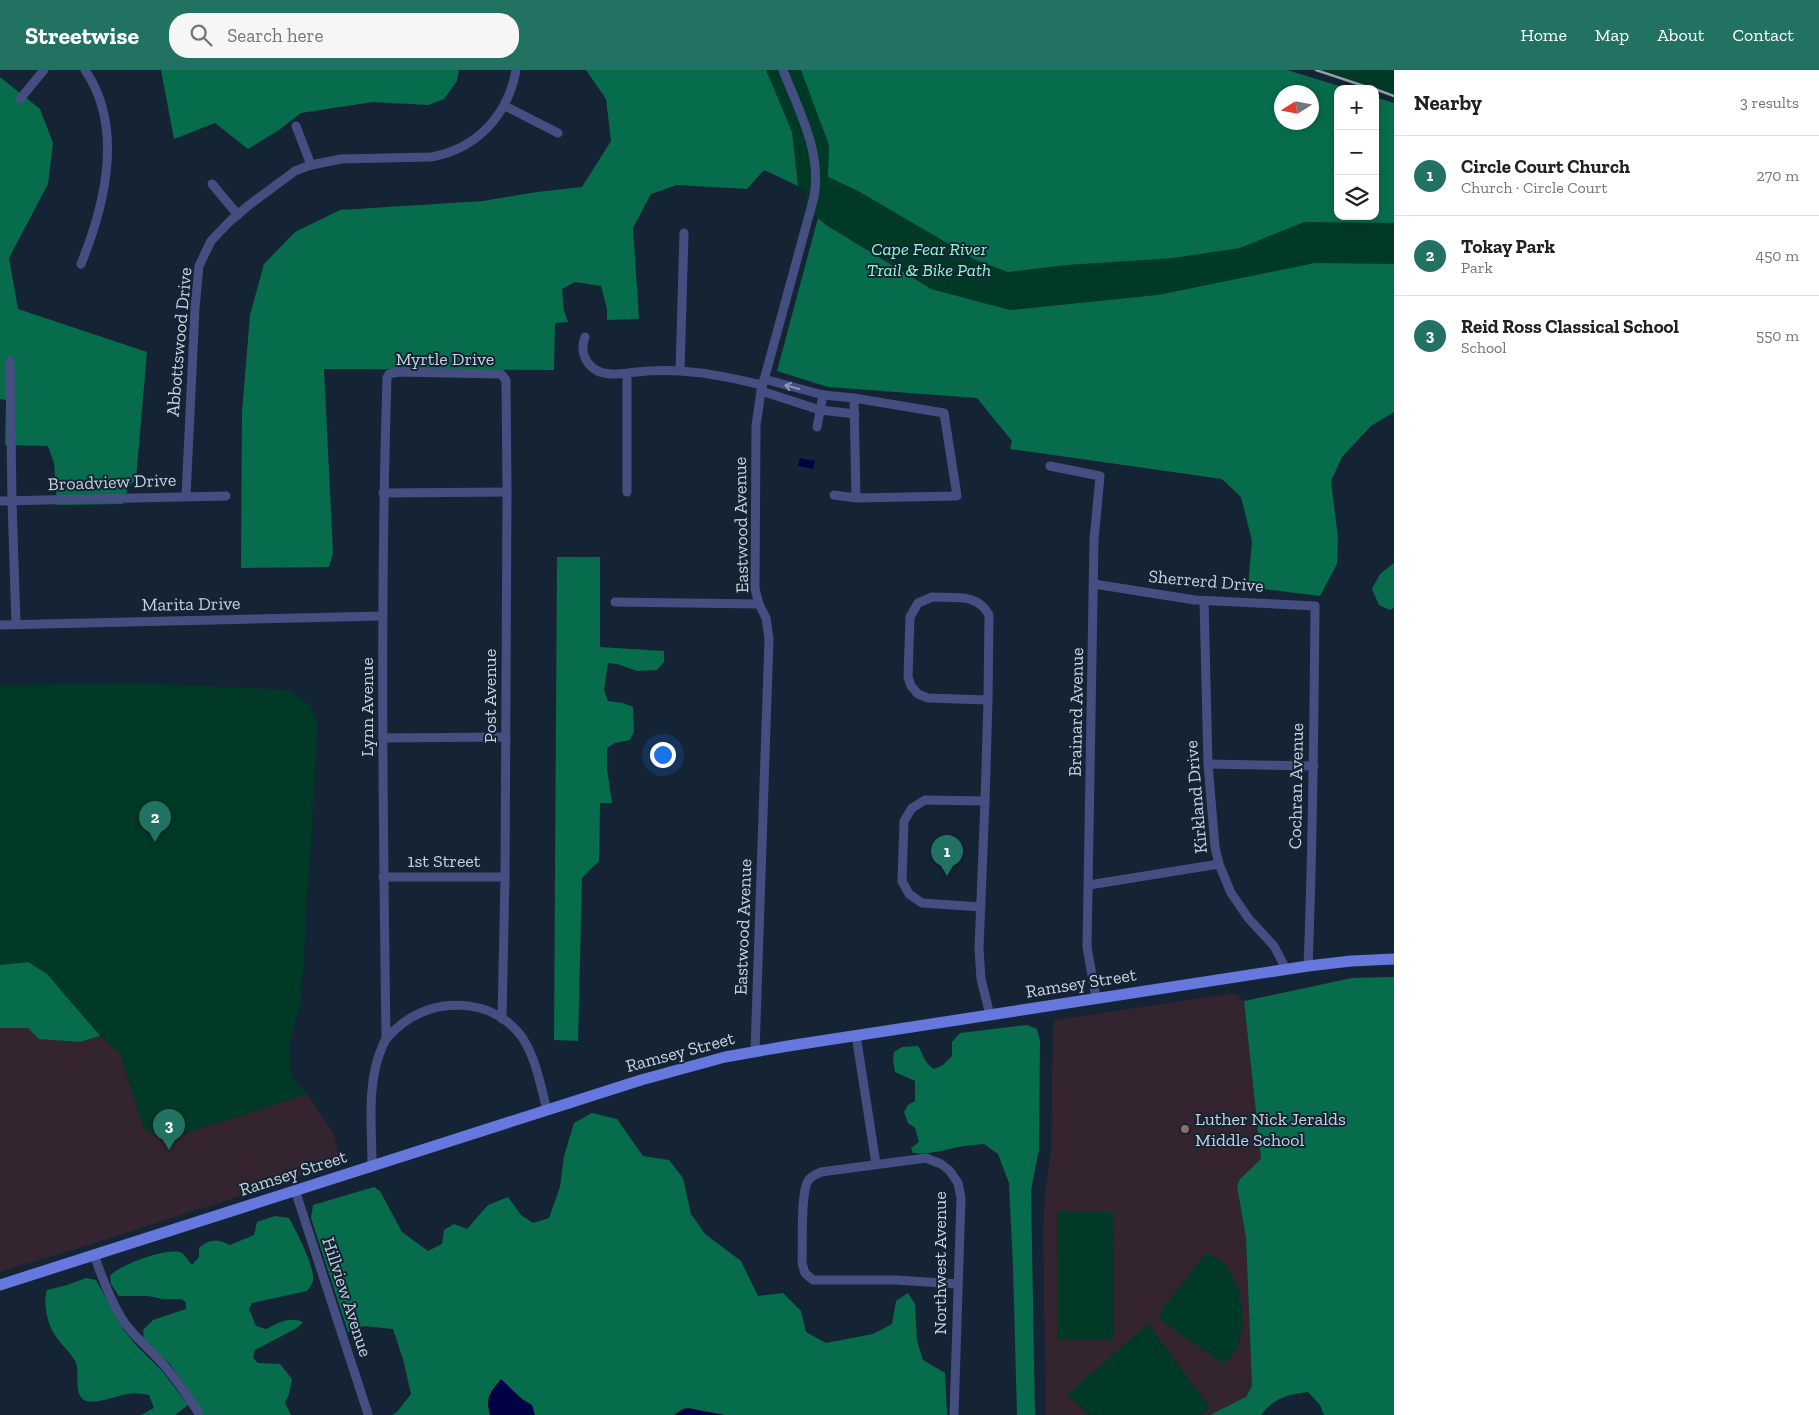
<!DOCTYPE html>
<html lang="en">
<head>
<meta charset="utf-8">
<style>
  body { margin:0; font-family:"Zilla Slab",serif; background:#f6f6f6; color:#202124 }
  .controls { position:absolute; right:15px; top:15px; display:grid; overflow:hidden; border-radius:10px; box-shadow:0 2px 8px #0003 }
  .controls button { width:45px; height:45px; display:grid; place-items:center; padding:0; border:0; border-bottom:1px solid #e0e0e0; background:#fff; color:#202124; font:25px sans-serif }
  .compass { position:absolute; left:1274px; top:15px; width:45px; height:45px; border-radius:50%; background:#fff; box-shadow:0 2px 8px #0003; rotate:259deg }
  .you { position:absolute; left:662px; top:684px; width:18px; height:18px; margin:-12px; border:4px solid #fff; border-radius:50%; background:#1a73e8; box-shadow:0 0 0 8px #1a73e833 }
  .badge { display:grid; place-items:center; width:32px; height:32px; border-radius:50%; background:#217263; color:#fff; font-size:16px; font-weight:700 }
  .pin { position:absolute; translate:-50% -41px; filter:drop-shadow(0 1px 2px #0008) }
  .pin::after { content:''; position:absolute; top:26px; width:18px; height:15px; background:inherit; clip-path:polygon(0 0,100% 0,50% 100%) }
  .list { margin:0; padding:0; list-style:none }
  h2 { display:flex; justify-content:space-between; align-items:center; height:65px; margin:0; padding:0 20px; font-size:21px }
  h2 small { font-size:16px; font-weight:400; color:#757577 }
  .list li { display:grid; grid-template-columns:32px 1fr auto; gap:15px; align-items:center; box-sizing:border-box; height:80px; padding:0 20px; border-top:1px solid #e0e0e0 }
  .list b { display:block; font-size:19px; white-space:nowrap }
  .list p { margin:0; font-size:16px; white-space:nowrap; color:#757577 }
  .list em { font-size:16px; font-style:normal; color:#757577 }
  .icon { flex:none; width:28px; height:28px; fill:none; stroke:currentColor; stroke-width:2; stroke-linecap:round; stroke-linejoin:round }
  .map { position:relative; flex:none; width:1394px; height:1345px; overflow:hidden }
  header { display:flex; align-items:center; gap:30px; box-sizing:border-box; height:70px; padding:0 25px; background:#217263; color:#fff }
  header strong { font-size:24px }
  nav { display:flex; gap:28px; margin-inline-start:auto; font-size:18px }
  .search { width:350px; height:45px; background:#f6f6f6; display:flex; align-items:center; gap:12px; box-sizing:border-box; padding:0 18px; border-radius:20px; color:#757577; font-size:19px }
  main { display:flex }
  aside { flex:1; background:#fff }
  .map>svg:first-child { display:block }
  .education { fill:#332430 }
  .green { fill:#003925 }
  .forest { fill:#076c4b; fill-rule:evenodd }
  .water { fill:#010044 }
  .lines { fill:none; stroke-linecap:round; stroke-linejoin:round }
  .minor { stroke:#454e80; stroke-width:9 }
  .major { stroke:#6677de; stroke-width:11 }
  .rail { stroke:#929eab; stroke-width:2.5 }
  .oneway { stroke:#8d97b4 }
  .education-dot { fill:#8d6e63; stroke:#142435; stroke-width:2 }
  .labels { text-anchor:middle; stroke-width:4; stroke-linejoin:round; paint-order:stroke }
  .park-label { font-size:18px; font-style:italic; fill:#8cfac9; stroke:#142435 }
  .street-label { font-size:18px; fill:#c8d2de; stroke:#142435 }
  .poi-label { font-size:18px; fill:#c8d2de; stroke:#142435; text-anchor:start }
</style>
</head>
<body>
<header>
<strong>Streetwise</strong>
<div class="search"><svg class="icon" aria-label="search" viewBox="0 0 24 24"><circle cx="10" cy="10" r="6"/><path d="M15 15l6 6"/></svg>Search here</div>
<nav><a>Home</a><a>Map</a><a>About</a><a>Contact</a></nav>
</header>
<main>
<div class="map">
<svg width="1394" height="1345" viewBox="0 0 1394 1345">
  <rect width="100%" height="100%" fill="#142435"/>
  <g class="education">
    <polygon points="1235,923 1244,931 1261,1090 1240,1109 1237,1116 1246,1168 1252,1316 1246,1327 1210,1345 1046,1345 1043,1163 1045,1125 1051,1080 1053,959 1055,950"/>
    <polygon points="0,958 28,958 80,972 100,966 120,983 144,1058 170,1068 307,1024 334,1064 341,1093 95,1173 0,1202"/>
  </g>
  <g class="green">
    <polygon points="766,0 801,0 829,75 828,107 860,122 1282,52 1312,52 1312,28 1338,146 1375,146 1394,68 1394,272 1035,237 1010,240 931,219 826,155 806,138 807,122 798,116 792,62"/>
    <polygon points="1316,0 1394,0 1394,25"/>
    <polygon points="138,613 288,620 309,634 318,653 301,933 289,973 293,1009 307,1024 171,1068 144,1059 120,983 100,966 68,929 28,892 0,895 0,615"/>
    <polygon points="1057,1142 1113,1142 1114,1269 1058,1269"/>
    <polygon points="1207,1182 1225,1194 1239,1219 1243,1252 1238,1278 1224,1294 1162,1251 1160,1242"/>
    <polygon points="1148,1254 1210,1338 1200,1345 1090,1345 1067,1325"/>
  </g>
  <g class="forest">
    <polygon points="161,0 459,0 457,11 444,29 428,35 373,32 301,43 279,60 248,79 215,53 174,69"/>
    <polygon points="586,0 766,0 792,62 798,116 764,100 747,119 677,115 651,124 633,158 639,249 607,250 607,239 601,216 575,212 562,219 564,241 568,252 555,253 554,300 324,299 333,483 329,497 241,498 242,342 250,245 264,194 295,162 340,140 483,131 537,122 582,117 611,71 606,29"/>
    <path d="M801,0H1287L1349,19H1338V146H1375V27L1394,33V153L1304,152L1240,178L1173,188L1067,195L1008,202L976,190L860,122L828,107L829,75ZM1282,22H1312V52H1282Z"/>
    <polygon points="0,7 40,39 53,73 48,114 9,188 18,239 147,282 136,409 128,417 123,434 57,435 54,393 48,376 5,375 6,330 0,329"/>
    <polygon points="818,148 826,155 931,219 1010,240 1158,225 1315,193 1394,194 1394,342 1371,356 1342,387 1331,411 1338,468 1337,494 1320,526 1248,517 1252,471 1241,427 1222,409 1010,379 1012,371 977,328 828,317 777,301"/>
    <polygon points="557,487 600,487 600,577 664,581 664,592 657,600 637,601 617,594 608,593 604,620 608,631 623,633 633,637 634,661 630,670 615,673 607,678 607,699 612,733 600,733 599,791 582,808 578,971 554,970"/>
    <polygon points="1394,493 1394,538 1390,540 1379,535 1372,519 1380,504"/>
    <polygon points="28,892 47,904 100,966 80,972 39,969 28,958 0,958 0,895"/>
    <path d="M1394,907V1345H1324L1320,1335L1308,1322C1287,1325 1275,1327 1261,1345H1210L1246,1327L1252,1316L1246,1168L1237,1116L1240,1109L1261,1089L1244,931L1352,908Z"/>
    <path d="M1027,955L1037,959L1040,971L1039,1079L1031,1120L1035,1345H1017L1013,1197L1009,1113L998,1084L984,1074C978,1075 971,1075 964,1076C946,1079 932,1085 913,1083L911,1078L919,1072L915,1058L908,1053L904,1042L908,1035L915,1031V1011L895,1002L893,990L894,982L902,977L918,976C924,986 924,993 934,999L943,995L952,986V972L960,963Z"/>
    <polygon points="592,1043 617,1049 643,1086 669,1090 683,1108 691,1144 705,1164 741,1191 758,1226 783,1223 801,1241 806,1262 826,1273 873,1264 892,1254 896,1231 908,1223 915,1234 917,1271 923,1290 945,1303 947,1345 392,1345 397,1342 411,1324 403,1289 393,1259 364,1256 348,1262 311,1148 313,1135 374,1117 380,1121 402,1162 428,1181 442,1174 444,1160 454,1154 467,1159 488,1135 508,1127 521,1145 533,1153 549,1148 560,1117 564,1086 574,1053"/>
    <path d="M275,1146L289,1148C296,1161 313,1193 313,1207C314,1213 310,1217 307,1221L252,1233L249,1239L256,1256L266,1259C278,1253 289,1246 303,1252L297,1258L255,1280L253,1288L258,1293L280,1294L292,1309L289,1324L285,1333L291,1345H205L170,1294L144,1271L143,1260L153,1250L186,1239V1233L182,1229H163L148,1226H119L111,1214L110,1206C119,1195 169,1176 182,1183C186,1186 189,1192 192,1195L199,1187V1178C209,1169 218,1169 230,1175L254,1165L257,1152Z"/>
    <path d="M86,1208L96,1210L123,1259L137,1276L163,1302L188,1335L175,1345H141L154,1338L149,1325C144,1324 138,1323 133,1323C121,1324 93,1336 84,1330C73,1322 80,1303 76,1293C71,1282 60,1274 55,1265C47,1254 43,1232 47,1220L67,1215Z"/>
  </g>
  <g class="water">
    <polygon points="800,388 815,391 813,399 798,396"/>
    <path d="M501,1309L522,1329L532,1335L535,1345H490C485,1327 490,1323 501,1309Z"/>
    <polygon points="688,1338 725,1345 674,1345 683,1339"/>
  </g>
  <g class="lines">
    <g class="minor">
      <polyline points="20,29 44,0"/>
      <polyline points="505,36 558,63"/>
      <polyline points="296,56 311,95"/>
      <polyline points="212,114 238,145"/>
      <path d="M81,194C105,135 124,57 85,0"/>
      <path d="M585,267C580,279 584,293 596,300C608,307 624,303 637,302C680,297 720,305 762,315"/>
      <polyline points="10,291 12,431 16,554"/>
      <polyline points="680,301 684,163"/>
      <polyline points="627,304 627,422"/>
      <polyline points="764,309 823,325 854,328"/>
      <polyline points="761,321 820,340 855,344"/>
      <polyline points="817,357 823,325"/>
      <polyline points="1050,396 1100,406 1094,470 1087,877 1096,928"/>
      <polyline points="383,423 507,422"/>
      <polyline points="834,425 856,428 957,426 944,343 854,328 856,428"/>
      <path d="M186,426L195,238L199,196L211,171L229,152L249,135L295,101L311,95L341,89L431,87C477,79 508,45 516,0"/>
      <polyline points="0,431 226,426"/>
      <path d="M1094,514L1195,530L1315,536C1314,656 1313,776 1308,896"/>
      <path d="M932,527C954,528 978,523 989,545L988,630L928,628L918,624L911,616L908,607L910,547L918,533Z"/>
      <polyline points="1204,531 1208,694 1215,777 1219,794 1231,823 1249,849 1274,876 1286,899"/>
      <polyline points="615,532 759,534"/>
      <polyline points="0,555 383,546"/>
      <polyline points="988,630 985,731 979,878 981,909 990,945"/>
      <polyline points="383,668 506,667"/>
      <polyline points="1208,694 1314,696"/>
      <polyline points="383,807 505,807"/>
      <polyline points="1089,815 1219,794"/>
      <polyline points="981,837 922,833 909,824 902,811 904,751 912,738 925,730 985,731"/>
      <polyline points="856,965 876,1094"/>
      <path d="M386,969C383,749 380,528 387,308L389,304L398,302L501,304L506,310L507,422L505,807L502,949"/>
      <path d="M755,981L769,569L766,548L759,534L755,519L756,356L761,321L814,127C822,82 799,41 783,0"/>
      <path d="M372,1096C372,1056 366,1012 383,975C386,966 396,959 403,953C437,928 488,928 518,962C535,982 540,1014 547,1040"/>
      <polyline points="295,1120 368,1344"/>
      <path d="M94,1185C102,1207 110,1229 122,1249C133,1266 148,1277 161,1292C176,1308 188,1327 200,1345"/>
      <path d="M954,1345L961,1128L958,1113L949,1100L941,1094L926,1088L821,1102C816,1104 811,1106 808,1111C800,1124 803,1175 802,1193L805,1203L813,1210H896L958,1214"/>
    </g>
    <polyline class="major" points="0,1215 641,1010 725,987 788,976 1308,896 1351,891 1394,889"/>
    <g class="rail">
      <polyline points="1316,0 1373,19"/>
      <polyline points="1375,19 1394,26"/>
    </g>
  </g>
  <defs><path id="oneway-shaft" d="M-6 0H5M1.5-3L5.5 0L1.5 3" fill="none" stroke-width="1.6" stroke-linecap="round" stroke-linejoin="round" transform="scale(1.25)"/></defs>
  <use class="oneway" href="#oneway-shaft" transform="translate(792 317) rotate(-165)"/>
  <circle class="education-dot" cx="1185" cy="1059" r="5"/>
  <g class="labels">
    <g class="park-label">
      <text x="929" y="185">Cape Fear River<tspan x="929" dy="21">Trail &amp; Bike Path</tspan></text>
    </g>
    <g class="street-label">
      <text transform="translate(179 272) rotate(-85)" y="6">Abbottswood Drive</text>
      <text x="445" y="295">Myrtle Drive</text>
      <text transform="translate(112 412) rotate(-2)" y="6">Broadview Drive</text>
      <text transform="translate(741 455) rotate(-91)" y="6">Eastwood Avenue</text>
      <text transform="translate(1206 511) rotate(5)" y="6">Sherrerd Drive</text>
      <text transform="translate(191 534) rotate(-1)" y="6">Marita Drive</text>
      <text transform="translate(490 626) rotate(-90)" y="6">Post Avenue</text>
      <text transform="translate(367 637) rotate(-90)" y="6">Lynn Avenue</text>
      <text transform="translate(1076 642) rotate(-89)" y="6">Brainard Avenue</text>
      <text transform="translate(1296 716) rotate(-89)" y="6">Cochran Avenue</text>
      <text transform="translate(1196 727) rotate(-95)" y="6">Kirkland Drive</text>
      <text x="444" y="797">1st Street</text>
      <text transform="translate(743 857) rotate(-88)" y="6">Eastwood Avenue</text>
      <text transform="translate(1081 913) rotate(-9)" y="6">Ramsey Street</text>
      <text transform="translate(680 982) rotate(-15)" y="6">Ramsey Street</text>
      <text transform="translate(293 1103) rotate(-18)" y="6">Ramsey Street</text>
      <text transform="translate(940 1193) rotate(-90)" y="6">Northwest Avenue</text>
      <text transform="translate(347 1227) rotate(72)" y="6">Hillview Avenue</text>
    </g>
    <g class="poi-label">
      <text x="1195" y="1055">Luther Nick Jeralds<tspan x="1195" dy="21">Middle School</tspan></text>
    </g>
  </g>
</svg>
<div class="controls">
<button>+</button>
<button>−</button>
<button><svg class="icon" aria-label="layers" viewBox="0 0 24 24"><path d="M12 4l9 5-9 5-9-5zM3 14l9 5 9-5"/></svg></button>
</div>
<svg class="compass" viewBox="-18 -18 36 36"><path d="M0-13l5 13h-10z" fill="#e53935"/><path d="M0 13l5-13h-10z" fill="#757577"/></svg>
<div class="you"></div>
<div class="pin badge" style="left:947px;top:806px">1</div>
<div class="pin badge" style="left:155px;top:772px">2</div>
<div class="pin badge" style="left:169px;top:1080px">3</div>
</div>
<aside>
<h2>Nearby<small>3 results</small></h2>
<ul class="list">
<li><span class="badge">1</span><div><b>Circle Court Church</b><p>Church · Circle Court</p></div><em>270 m</em></li>
<li><span class="badge">2</span><div><b>Tokay Park</b><p>Park</p></div><em>450 m</em></li>
<li><span class="badge">3</span><div><b>Reid Ross Classical School</b><p>School</p></div><em>550 m</em></li>
</ul>
</aside>
</main>
</body>
</html>
